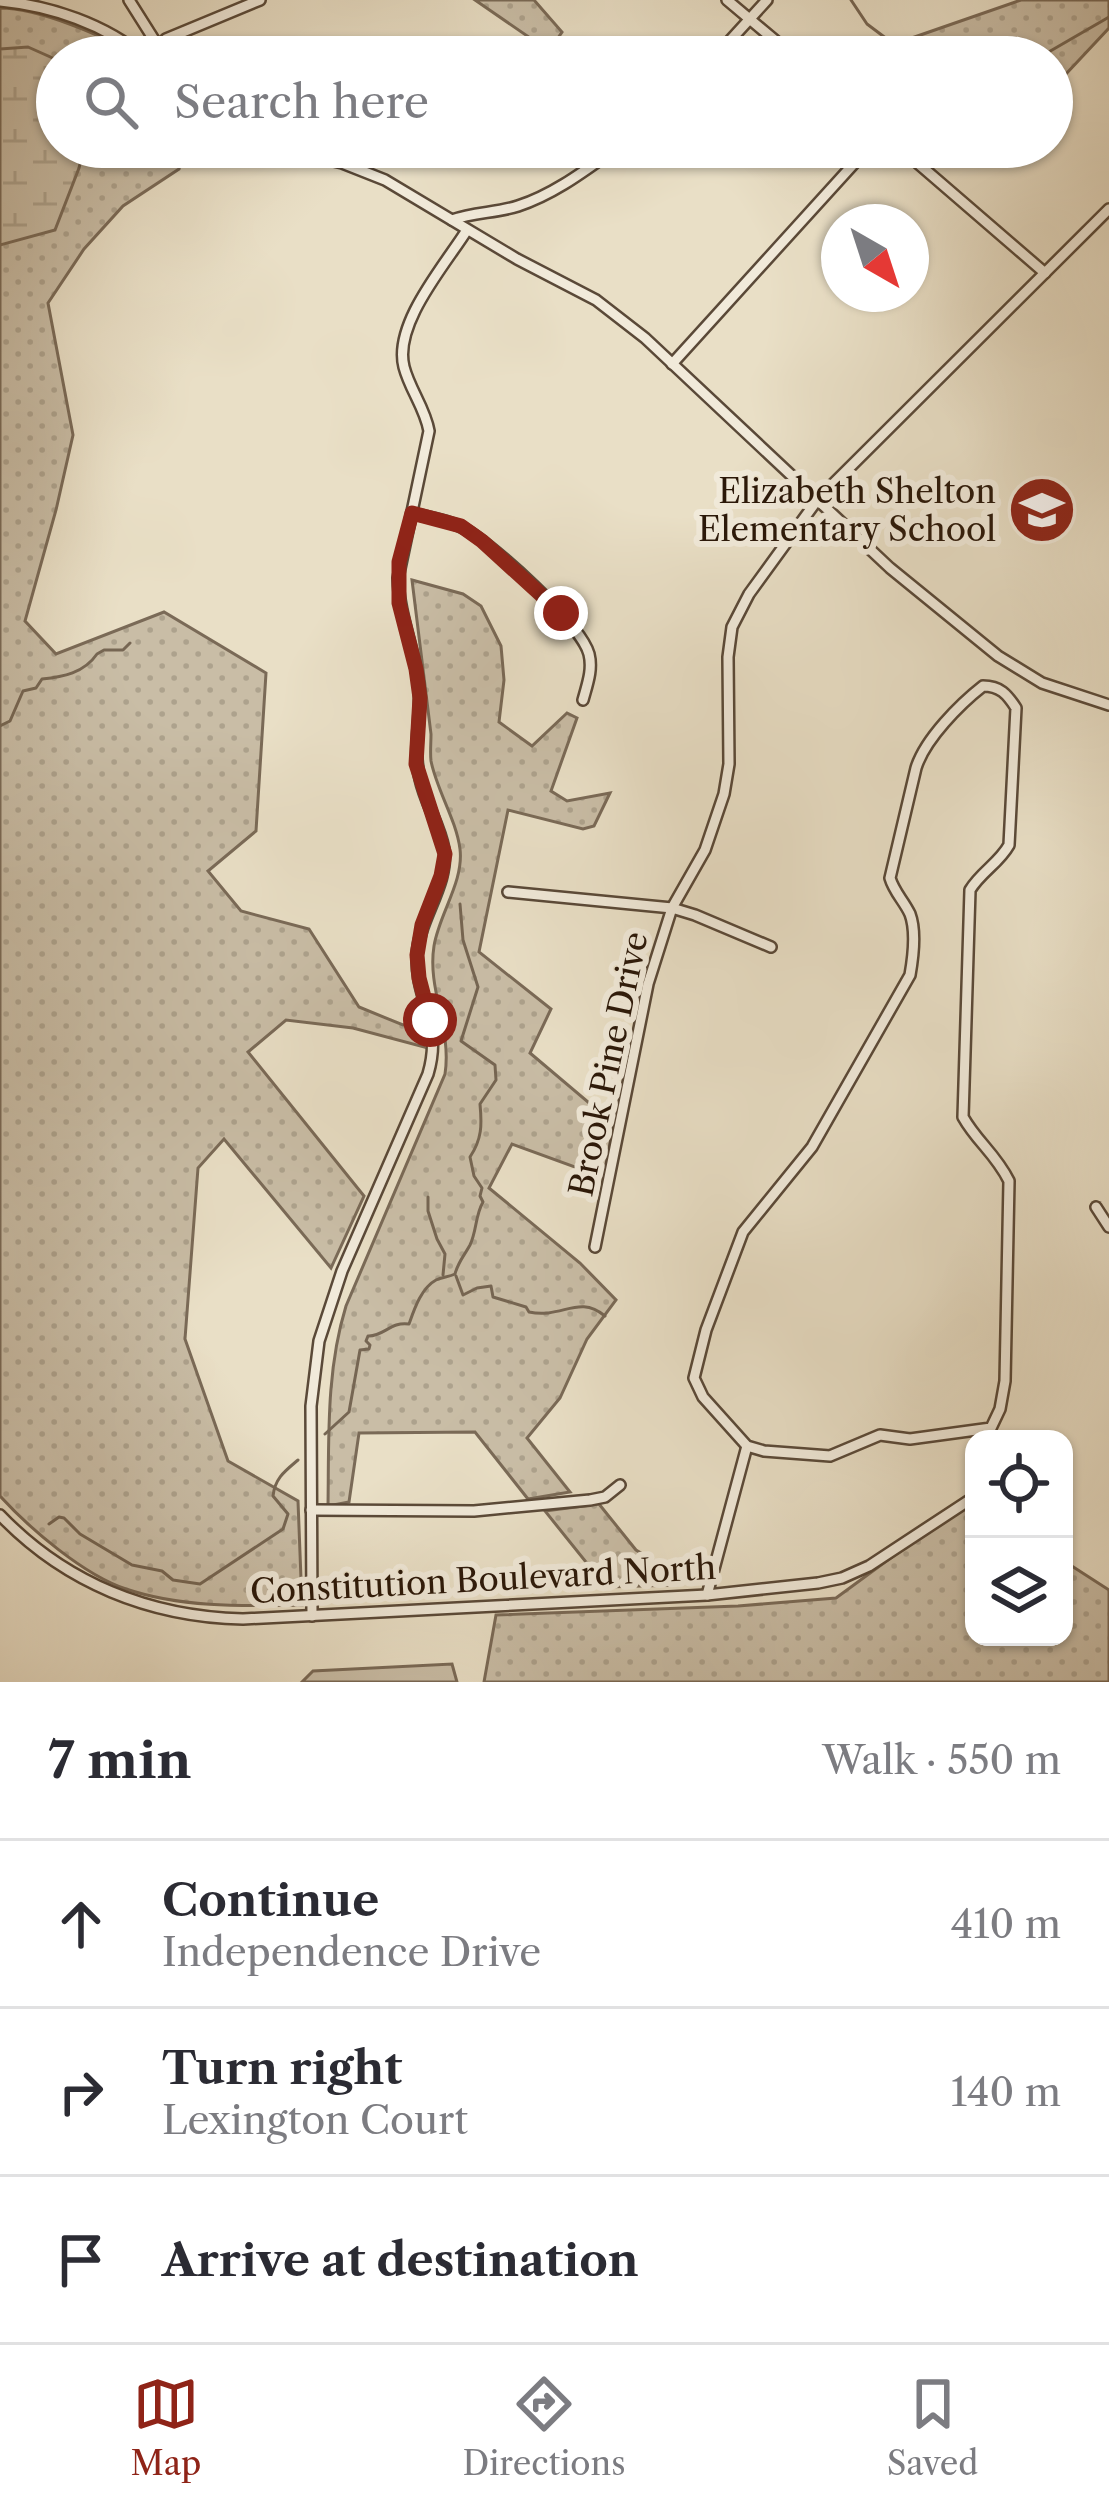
<!DOCTYPE html>
<html lang="en">
<head>
<meta charset="utf-8">
<style>
  body { margin:0; font-family:"Libre Caslon Text",serif; background:#f7f7f7; color:#2b2b33 }
  .controls { position:absolute; right:36px; bottom:36px; display:grid; overflow:hidden; border-radius:24px; box-shadow:0 3px 9px #0004 }
  .controls button { width:108px; height:108px; display:grid; place-items:center; padding:0; border:0; border-bottom:3px solid #e1e1e2; background:#fff; color:#2b2b33; font:60px sans-serif }
  .compass { position:absolute; left:821px; top:204px; width:108px; height:108px; border-radius:50%; background:#fff; box-shadow:0 3px 9px #0004; rotate:141deg }
  .stop { position:absolute; width:36px; height:36px; margin:-27px; border:9px solid #8f2418; border-radius:50%; background:#fff }
  .stop.end { background:#8f2418; border-color:#fff; box-shadow:0 3px 12px #0008 }
  .list { margin:0; padding:0; list-style:none }
  h2 { display:flex; justify-content:space-between; align-items:center; height:156px; margin:0; padding:0 48px; font-size:51px }
  h2 small { font-size:39px; font-weight:400; color:#7c7c81 }
  .list li { display:grid; grid-template-columns:78px 1fr auto; gap:36px; align-items:center; box-sizing:border-box; height:168px; padding:0 48px; border-top:3px solid #e1e1e2 }
  .list b { display:block; font-size:45px; white-space:nowrap }
  .list p { margin:0; font-size:39px; white-space:nowrap; color:#7c7c81 }
  .list em { font-size:39px; font-style:normal; color:#7c7c81 }
  .icon { flex:none; width:66px; height:66px; fill:none; stroke:currentColor; stroke-width:2; stroke-linecap:round; stroke-linejoin:round }
  .map { position:relative; flex:none; width:1109px; height:1682px; overflow:hidden }
  .search { position:absolute; background:#fff; box-shadow:0 3px 9px #0004; left:36px; right:36px; top:36px; height:132px; display:flex; align-items:center; gap:30px; box-sizing:border-box; padding:0 42px; border-radius:66px; color:#7c7c81; font-size:45px }
  .sheet { height:660px; background:#fff }
  nav { display:flex; justify-content:space-around; align-items:center; box-sizing:border-box; height:168px; border-top:3px solid #e1e1e2; background:#fff; font-size:33px; color:#7c7c81 }
  nav a { display:grid; justify-items:center; gap:6px }
  nav .on { color:#8f2418 }
  .map>svg:first-child { display:block }
  .grass { fill:url(#grass-dots); stroke:#7a6a57; stroke-width:3 }
  .wetland { fill:url(#wetland-marsh); stroke:#7a6a57; stroke-width:3 }
  .garden { fill:#c9bda6; stroke:#7a6a57; stroke-width:3 }
  .lines { fill:none; stroke-linecap:round; stroke-linejoin:round }
  .stream { stroke:#766653; stroke-width:3 }
  .minor-casing { stroke:#5a4938; stroke-width:14 }
  .minor { stroke:#f1eada; stroke-width:9 }
  .route { stroke:#8f2418; stroke-width:15 }
  .labels { text-anchor:middle; stroke-width:12; stroke-linejoin:round; paint-order:stroke }
  .poi-label { font-size:33px; fill:#2a1708; stroke:#f1eada; text-anchor:end }
  .street-label { font-size:33px; fill:#2a1708; stroke:#f1eada }
</style>
</head>
<body>
<div class="map">
<svg width="1109" height="1682" viewBox="0 0 1109 1682">
  <defs>
    <pattern id="grass-dots" width="8" height="8" patternUnits="userSpaceOnUse" patternTransform="scale(3)"><rect width="8" height="8" fill="#c9bda6"/><path d="M2 2h.1M6 6h.1" fill="none" stroke="#ada28d" stroke-width="1.8" stroke-linecap="round"/></pattern>
    <pattern id="wetland-marsh" width="20" height="14" patternUnits="userSpaceOnUse" patternTransform="scale(3)"><rect width="20" height="14" fill="#c9bda6"/><path d="M1 5h8M5 5V1M11 12h8M15 12V8" fill="none" stroke="#ada28d"/></pattern>
  </defs>
  <rect width="100%" height="100%" fill="#e9dfc6"/>
  <filter id="stains"><feTurbulence type="fractalNoise" baseFrequency=".00167" numOctaves="4"/><feColorMatrix values="0 0 0 0 .2 0 0 0 0 .09 0 0 0 0 .02 0 0 0 .5 -.17"/></filter>
  <radialGradient id="worn" r=".72"><stop offset=".6" stop-color="#630" stop-opacity="0"/><stop offset="1" stop-color="#630" stop-opacity=".3"/></radialGradient>
  <g class="grass">
    <polygon points="475,0 534,0 562,32 549,51"/>
    <polygon points="1021,0 1109,0 1109,28 1065,75 1052,80 1052,57 923,57 906,40"/>
    <path d="M0,8C36,8 106,35 135,57H57V147H184L179,169L123,206L84,249L48,303L73,435L56,510L25,621L56,654L164,612L266,673L256,831L208,871L241,911L309,929L359,1007L403,1025L419,1022L424,1047L353,1028L286,1020L248,1052L364,1196L331,1268L224,1139L198,1168L185,1339L228,1461L298,1501L302,1605C244,1606 182,1608 126,1589C84,1575 30,1529 0,1496Z"/>
    <path d="M412,580L463,594L481,606L501,646L504,680L499,722L532,746L567,713L577,718L551,791L567,801L610,793L594,826L583,829L508,810L479,952L551,1009L530,1053L613,1123L605,1178L512,1144L489,1188L580,1263L616,1300L587,1339L560,1398L527,1438L570,1492L528,1499L475,1432L359,1433L349,1502L328,1506C329,1438 326,1371 346,1306L445,1074C452,1029 427,989 434,946C439,914 464,882 460,849C456,819 437,791 431,761C430,753 431,743 431,734Z"/>
    <polygon points="974,1497 974,1637 1064,1637 1064,1561 1109,1590 1109,1682 484,1682 496,1615 738,1606 836,1598"/>
    <polygon points="599,1504 636,1550 680,1576 677,1585 606,1587 545,1511"/>
  </g>
  <polygon class="wetland" points="28,47 57,60 57,147 84,147 79,168 55,230 0,245 0,49"/>
  <polygon class="garden" points="452,1664 457,1682 302,1682 313,1671"/>
  <g class="lines">
    <g class="stream">
      <polyline points="851,0 867,24 911,57"/>
      <polyline points="1040,57 1109,17"/>
      <path d="M0,726L10,721L23,691L36,688L42,679C63,677 84,673 97,654L104,650H123L130,643"/>
      <polyline points="428,1197 428,1211 437,1239 445,1254 443,1275"/>
      <path d="M456,1276L463,1295L477,1288L491,1286L493,1297L526,1307L529,1312C563,1319 578,1294 605,1316"/>
      <path d="M325,1434L349,1412L360,1350L369,1349L370,1345L366,1341L368,1336C383,1337 391,1321 409,1324C414,1310 421,1288 436,1280C442,1277 449,1277 455,1274C458,1262 464,1256 470,1245C477,1230 475,1216 483,1202L480,1196L482,1188L474,1176L470,1157C482,1139 482,1125 480,1104L496,1080L495,1065L461,1041L478,987L463,940L460,904"/>
      <path d="M49,1524L59,1517L64,1518L80,1534L132,1565L162,1571L173,1580L200,1584L283,1529L288,1514L273,1496C275,1478 285,1471 298,1460"/>
    </g>
    <defs>
      <g id="minor">
        <polyline points="129,0 158,46"/>
        <polyline points="727,0 795,57"/>
        <path d="M0,1C51,6 105,24 144,57"/>
        <polyline points="150,57 166,39 260,0"/>
        <polyline points="715,57 767,0"/>
        <polyline points="273,147 342,163 385,180 517,259 596,300 645,338 890,568 998,656 1042,683 1109,705"/>
        <polyline points="899,147 1045,273"/>
        <path d="M452,220C473,212 497,213 518,206C555,194 587,169 618,147"/>
        <polyline points="672,364 869,147"/>
        <path d="M412,513C429,518 450,520 465,529C493,545 581,624 589,654C593,670 587,685 583,700"/>
        <path d="M983,686C1000,686 1007,694 1016,708L1009,845C999,863 981,872 970,890L963,1117C977,1142 995,1153 1009,1181L1005,1381L1000,1409L991,1428L910,1439L880,1435L830,1456L764,1451L747,1446L703,1397L694,1378L706,1330L743,1232L812,1147L910,975C913,958 916,930 910,914C904,901 894,892 890,878L916,768C925,739 960,704 983,686Z"/>
        <polyline points="508,892 672,908 695,915 771,947"/>
        <polyline points="1096,1207 1109,1227"/>
        <polyline points="595,1247 648,984 672,908 705,850 724,794 729,764 728,657 732,627 749,594 818,499 1109,209"/>
        <polyline points="311,1510 474,1511 590,1500 605,1497 620,1485"/>
        <path d="M0,1515C65,1583 150,1617 243,1619L707,1595L818,1583L842,1578L869,1566L974,1497"/>
        <polyline points="707,1595 747,1446"/>
        <path d="M312,1616L311,1406L319,1341L342,1271L428,1074C443,1023 416,1003 417,956C418,920 449,886 444,849C440,825 425,803 420,779C412,749 422,718 419,687C415,650 399,616 398,578L429,431C425,408 410,390 404,367C393,324 445,265 467,230"/>
      </g>
    </defs>
    <use href="#minor" class="minor-casing"/>
    <use href="#minor" class="minor"/>
  </g>
  <g class="lines">
    <polyline class="route" points="430,1020 419,978 417,955 422,925 441,876 445,854 416,764 420,698 416,669 399,603 399,562 412,513 461,526 482,541 561,613"/>
  </g>
  <defs>
    <symbol id="school-disc" viewBox="-11 -11 22 22"><circle r="9.5" fill="#8f2418" stroke="#f1eada"/><path d="M0-5L7-2L0 1L-7-2ZM-4 1L0 2.5L4 1V4Q0 6-4 4Z" fill="#fff"/></symbol>
  </defs>
  <g fill-rule="evenodd">
    <use href="#school-disc" x="1004" y="472" width="76" height="76"/>
  </g>
  <g class="labels">
    <g class="poi-label">
      <text x="996" y="503">Elizabeth Shelton<tspan x="996" dy="38">Elementary School</tspan></text>
    </g>
    <g class="street-label">
      <text transform="translate(608 1064) rotate(-78)" y="12">Brook Pine Drive</text>
      <text transform="translate(483 1579) rotate(-3)" y="12">Constitution Boulevard North</text>
    </g>
  </g>
  <rect width="100%" height="100%" filter="url(#stains)"/>
  <rect width="100%" height="100%" fill="url(#worn)"/>
</svg>
<div class="controls">
<button><svg class="icon" aria-label="locate" viewBox="0 0 24 24"><circle cx="12" cy="12" r="6"/><path d="M12 2v4M12 18v4M2 12h4M18 12h4"/></svg></button>
<button><svg class="icon" aria-label="layers" viewBox="0 0 24 24"><path d="M12 4l9 5-9 5-9-5zM3 14l9 5 9-5"/></svg></button>
</div>
<svg class="compass" viewBox="-18 -18 36 36"><path d="M0-13l5 13h-10z" fill="#e53935"/><path d="M0 13l5-13h-10z" fill="#7c7c81"/></svg>
<div class="stop" style="left:430px;top:1020px"></div>
<div class="stop end" style="left:561px;top:613px"></div>
<div class="search"><svg class="icon" aria-label="search" viewBox="0 0 24 24"><circle cx="10" cy="10" r="6"/><path d="M15 15l6 6"/></svg>Search here</div>
</div>
<section class="sheet">
<h2>7 min<small>Walk · 550 m</small></h2>
<ul class="list">
<li><svg class="icon" aria-label="ahead" viewBox="0 0 24 24"><path d="M12 20V5M6 11l6-6 6 6"/></svg><div><b>Continue</b><p>Independence Drive</p></div><em>410 m</em></li>
<li><svg class="icon" aria-label="right" viewBox="0 0 24 24"><path d="M7 20v-9h11M14 6l5 5-5 5"/></svg><div><b>Turn right</b><p>Lexington Court</p></div><em>140 m</em></li>
<li><svg class="icon" aria-label="arrive" viewBox="0 0 24 24"><path d="M6 21V4h12l-3 4 3 4H6"/></svg><div><b>Arrive at destination</b></div></li>
</ul>
</section>
<nav>
<a class="on"><svg class="icon" aria-label="map" viewBox="0 0 24 24"><path d="M3 6l6-2 6 2 6-2v14l-6 2-6-2-6 2zM9 4v14M15 6v14"/></svg>Map</a>
<a><svg class="icon" aria-label="directions" viewBox="0 0 24 24"><path d="M12 3l9 9-9 9-9-9zM9 14v-3h6M13 9l2 2-2 2"/></svg>Directions</a>
<a><svg class="icon" aria-label="saved" viewBox="0 0 24 24"><path d="M7 4h10v16l-5-4-5 4z"/></svg>Saved</a>
</nav>
</body>
</html>
